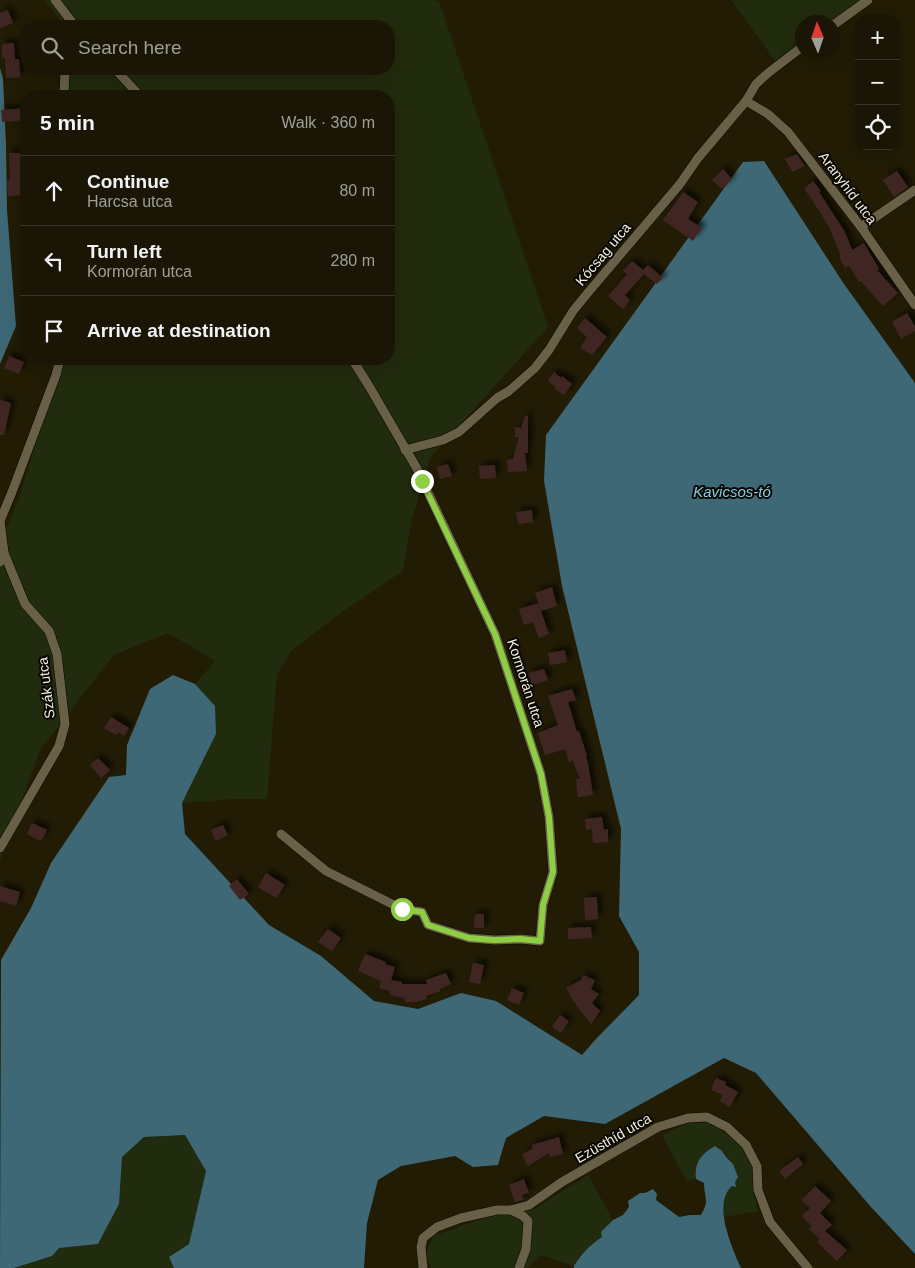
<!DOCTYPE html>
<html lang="en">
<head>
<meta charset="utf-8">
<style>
  body { margin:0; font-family:Helvetica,sans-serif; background:#272213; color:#f1f3f6 }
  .controls { position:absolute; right:15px; top:15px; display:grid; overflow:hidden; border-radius:10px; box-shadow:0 5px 20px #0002 }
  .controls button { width:45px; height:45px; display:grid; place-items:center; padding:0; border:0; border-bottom:1px solid #383426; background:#1a1504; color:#f1f3f6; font:25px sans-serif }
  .compass { position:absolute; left:795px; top:15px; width:45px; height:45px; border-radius:50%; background:#1a1504; box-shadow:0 5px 20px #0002; rotate:358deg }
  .stop { position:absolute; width:15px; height:15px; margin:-11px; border:4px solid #8ece43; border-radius:50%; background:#fff }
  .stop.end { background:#8ece43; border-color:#fff; box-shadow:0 1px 5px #0008 }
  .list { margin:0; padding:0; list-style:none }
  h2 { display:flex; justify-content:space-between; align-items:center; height:65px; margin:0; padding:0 20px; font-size:21px }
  h2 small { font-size:16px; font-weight:400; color:#9f9f9a }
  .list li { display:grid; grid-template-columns:32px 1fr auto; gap:15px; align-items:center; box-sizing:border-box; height:70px; padding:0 20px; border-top:1px solid #383426 }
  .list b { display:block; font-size:19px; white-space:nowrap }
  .list p { margin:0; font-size:16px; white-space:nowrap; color:#9f9f9a }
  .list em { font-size:16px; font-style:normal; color:#9f9f9a }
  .icon { flex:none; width:28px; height:28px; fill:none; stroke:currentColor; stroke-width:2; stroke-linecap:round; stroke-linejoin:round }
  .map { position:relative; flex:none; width:915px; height:1268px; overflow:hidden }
  .search { position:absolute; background:#1a1504; box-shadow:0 5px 20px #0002; left:20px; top:20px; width:375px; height:55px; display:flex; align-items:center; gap:12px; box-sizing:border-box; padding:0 18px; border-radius:20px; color:#9f9f9a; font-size:19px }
  .panel { position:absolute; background:#1a1504; box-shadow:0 5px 20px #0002; left:20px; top:90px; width:375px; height:275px; border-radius:20px }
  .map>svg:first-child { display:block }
  .green { fill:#212b0d }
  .water { fill:#3e6875 }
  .building { fill:#412824; filter:url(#shadow) }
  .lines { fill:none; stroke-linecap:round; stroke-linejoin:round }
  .minor-casing { stroke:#0c0600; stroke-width:10 }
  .minor { stroke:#686047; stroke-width:9 }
  .route { stroke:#8ece43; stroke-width:6 }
  .labels { text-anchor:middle; stroke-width:4; stroke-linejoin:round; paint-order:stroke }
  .street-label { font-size:14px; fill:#f3efe0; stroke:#090701 }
  .water-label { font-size:15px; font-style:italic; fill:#83cee5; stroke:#090701 }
</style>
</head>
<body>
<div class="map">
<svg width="915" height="1268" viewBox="0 0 915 1268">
  <defs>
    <filter id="shadow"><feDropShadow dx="4.5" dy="-4.5" stdDeviation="2.5" flood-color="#0009"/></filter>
  </defs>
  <rect width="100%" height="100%" fill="#221c05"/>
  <g class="green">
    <polygon points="45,0 434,0 439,1 548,327 430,458 411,523 403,571 342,612 291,651 277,675 267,799 235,799 182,803 216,734 215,706 195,684 215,661 168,633 114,655 40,750 0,861 0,543 19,498 61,359 389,359 389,96 69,96 68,69 389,69 389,26 64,26"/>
    <polygon points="731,0 870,0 832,22 802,22 802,52 781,69"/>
    <polygon points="706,1122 725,1130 744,1147 753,1167 753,1192 758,1211 725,1217 723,1206 727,1190 735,1182 733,1164 726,1156 722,1151 695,1170 696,1179 686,1180 662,1135 688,1123"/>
    <polygon points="185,1135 206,1171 189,1244 169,1257 174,1268 14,1268 52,1256 58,1248 98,1244 119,1204 122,1157 144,1137"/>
    <polygon points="588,1175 613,1220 608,1225 602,1237 595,1242 580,1256 574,1266 541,1255 527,1268 431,1268 426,1254 433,1236 495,1214 534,1209"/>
  </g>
  <g class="water">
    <polygon points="0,68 3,79 6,145 7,210 16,326 0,364"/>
    <polygon points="764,161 844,284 915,383 915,1254 871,1207 756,1073 724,1058 605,1124 544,1116 506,1138 498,1165 473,1167 455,1156 401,1166 378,1180 367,1223 364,1268 174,1268 169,1257 189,1244 206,1171 185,1135 144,1137 122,1157 119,1204 98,1244 59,1248 52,1256 14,1268 0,1268 1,960 31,908 51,863 109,777 126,775 127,745 150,689 173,675 195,684 215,706 216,734 182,803 185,834 269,925 321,956 374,1001 418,1009 461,993 496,1001 582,1055 595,1040 639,995 639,952 619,916 621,829 562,586 544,481 546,435 743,162"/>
    <path d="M715,1146L722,1151L726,1157L733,1164L738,1177L735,1182L736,1187L732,1186C712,1203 732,1248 741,1268H574V1266C581,1254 590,1245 602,1237L601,1232L613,1220L623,1215L629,1207L628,1201L640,1193H645L653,1189L657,1194L656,1200L679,1217L690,1215H701C710,1200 704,1198 704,1183L696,1179C694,1163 701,1154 715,1146Z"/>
  </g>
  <g class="building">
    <polygon points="8,10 13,23 0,28 0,13"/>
    <polygon points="14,43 15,59 19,59 20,77 6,78 5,58 2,58 2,44"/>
    <polygon points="26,108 26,120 2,122 1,110"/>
    <polygon points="9,153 22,153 24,195 8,196 7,181 10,180"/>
    <polygon points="797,154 805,166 792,172 785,159"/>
    <polygon points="723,169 732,179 722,189 712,180"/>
    <polygon points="897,171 908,187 894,197 883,180"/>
    <polygon points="813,181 821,191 819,192 845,232 852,250 864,243 879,269 877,270 898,293 883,306 861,281 859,282 849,266 845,268 839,257 841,256 829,227 811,198 804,189"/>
    <polygon points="683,192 698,202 688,219 702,228 693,241 663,220"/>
    <polygon points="632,261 643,270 648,265 663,278 657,284 644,274 625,295 630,300 623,309 608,296 627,274 623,271"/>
    <polygon points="907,313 915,326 915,331 901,339 892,322"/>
    <polygon points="585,318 607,337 592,355 580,348 587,337 577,328"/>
    <polygon points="9,356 24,362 19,374 4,368"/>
    <polygon points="554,372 561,378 562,376 572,384 564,395 554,388 556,387 548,381"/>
    <polygon points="0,400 11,403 4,435 0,435"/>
    <polygon points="525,416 528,416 528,453 525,453 527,471 508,472 507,460 513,459 519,437 515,437 515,427 521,428"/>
    <polygon points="448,464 452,476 440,479 437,467"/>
    <polygon points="495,465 496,478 480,479 479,466"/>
    <polygon points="532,510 533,522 518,524 516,512"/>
    <polygon points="552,587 557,606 541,611 535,593"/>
    <polygon points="538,603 549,634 539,638 533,622 524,625 519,609"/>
    <polygon points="565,650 567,662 550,665 548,653"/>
    <polygon points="544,669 548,680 532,685 529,673"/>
    <polygon points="572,689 576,700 568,702 577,732 579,731 587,756 586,757 588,763 593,795 578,797 576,779 580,779 573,760 569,762 565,749 545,755 538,733 558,725 548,696"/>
    <polygon points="111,717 129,728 124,736 118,732 116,735 104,728"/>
    <polygon points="98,758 110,770 101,778 90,765"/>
    <polygon points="602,817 604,830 608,829 608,842 593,843 592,829 586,830 585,819"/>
    <polygon points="32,823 47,830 41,841 27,834"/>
    <polygon points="223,825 228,835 216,841 211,830"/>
    <polygon points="266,873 285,885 276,898 258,887"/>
    <polygon points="237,879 249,894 240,900 229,886"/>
    <polygon points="0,886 20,892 16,906 0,901"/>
    <polygon points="597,897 598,919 585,920 584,898"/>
    <polygon points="475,914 484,914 484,928 474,928"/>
    <polygon points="591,927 592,938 568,939 568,928"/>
    <polygon points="328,929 341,938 332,951 318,942"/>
    <polygon points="365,954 386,962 385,964 395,967 391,980 402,982 402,984 427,984 426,980 446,973 451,984 440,989 440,991 426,996 427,999 416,1002 405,1002 405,998 390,995 390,991 379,988 381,981 358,971"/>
    <polygon points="473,963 484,965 480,984 469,982"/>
    <polygon points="583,975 595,980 591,989 599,994 592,1003 600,1011 591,1024 574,1002 566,988 581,980"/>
    <polygon points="512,988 524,993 519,1005 507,1000"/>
    <polygon points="560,1015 569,1021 561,1033 552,1027"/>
    <polygon points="716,1078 726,1082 725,1085 738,1092 730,1107 720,1101 723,1095 711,1090"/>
    <polygon points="559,1137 563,1154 550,1157 549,1153 528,1166 522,1155 533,1148 532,1145"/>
    <polygon points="798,1157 803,1164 785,1179 779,1171"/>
    <polygon points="524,1179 529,1193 522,1195 524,1199 515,1202 509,1185"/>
    <polygon points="815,1186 831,1201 820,1213 832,1225 825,1231 847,1250 837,1261 817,1242 820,1239 809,1229 812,1226 802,1216 810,1208 802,1200"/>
  </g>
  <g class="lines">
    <defs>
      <g id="minor">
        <polyline points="55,0 75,26"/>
        <polyline points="832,26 868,0"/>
        <polyline points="115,69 140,96"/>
        <polyline points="64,96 65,69"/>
        <polyline points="746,101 768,114 788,132 861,227 915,305"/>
        <polyline points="861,227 915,190"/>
        <polyline points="405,450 443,440 459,432 497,398 509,391 535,368 549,350 573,311 586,295 680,184 698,158 746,101 756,84 768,73 802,47"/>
        <polyline points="0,562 4,553 0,521 12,492 56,375 60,359"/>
        <polyline points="281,834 326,871 402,909 422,912 428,925 469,938 495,940 521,939 540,941 543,905 553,872 549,817 541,774 495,634 416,467 369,386 352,359"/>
        <polyline points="0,848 59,746 65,724 57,654 49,631 25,604 4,553"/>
        <polyline points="511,1210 523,1216 528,1221 526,1249 519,1268"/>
        <polyline points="423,1268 421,1247 423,1238 437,1227 461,1218 497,1210 511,1210 529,1205 562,1182 658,1127 688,1118 707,1117 727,1127 746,1145 757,1166 758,1190 770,1222 808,1268"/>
      </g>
    </defs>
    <use href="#minor" class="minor-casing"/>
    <use href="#minor" class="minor"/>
  </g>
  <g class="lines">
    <polyline class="route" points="402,909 422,912 428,925 469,938 494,940 520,939 540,941 543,905 553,872 549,817 541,774 495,634 422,481"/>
  </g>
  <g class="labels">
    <g class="street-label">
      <text transform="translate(848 188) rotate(53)" y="5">Aranyhíd utca</text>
      <text transform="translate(603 254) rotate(-50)" y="5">Kócsag utca</text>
      <text transform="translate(526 683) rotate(72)" y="5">Kormorán utca</text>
      <text transform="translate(46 688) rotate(-97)" y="5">Szák utca</text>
      <text transform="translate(613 1138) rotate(-30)" y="5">Ezüsthíd utca</text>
    </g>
    <g class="water-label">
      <text x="732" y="497">Kavicsos-tó</text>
    </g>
  </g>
</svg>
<div class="controls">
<button>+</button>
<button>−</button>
<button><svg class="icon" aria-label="locate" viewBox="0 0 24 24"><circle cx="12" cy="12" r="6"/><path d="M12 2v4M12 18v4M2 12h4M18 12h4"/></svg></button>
</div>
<svg class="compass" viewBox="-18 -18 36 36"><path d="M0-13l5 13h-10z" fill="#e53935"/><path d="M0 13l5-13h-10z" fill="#9f9f9a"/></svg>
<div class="stop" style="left:402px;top:909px"></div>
<div class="stop end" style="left:422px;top:481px"></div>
<div class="search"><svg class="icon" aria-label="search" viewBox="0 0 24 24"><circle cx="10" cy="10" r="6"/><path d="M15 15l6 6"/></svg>Search here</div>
<section class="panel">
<h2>5 min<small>Walk · 360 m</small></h2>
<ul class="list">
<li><svg class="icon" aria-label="ahead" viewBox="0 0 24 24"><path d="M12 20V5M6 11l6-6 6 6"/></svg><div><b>Continue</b><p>Harcsa utca</p></div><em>80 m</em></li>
<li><svg class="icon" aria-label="left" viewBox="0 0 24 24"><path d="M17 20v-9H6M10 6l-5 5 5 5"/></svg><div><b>Turn left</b><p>Kormorán utca</p></div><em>280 m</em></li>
<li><svg class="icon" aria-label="arrive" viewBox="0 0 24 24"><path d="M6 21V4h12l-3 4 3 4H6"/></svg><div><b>Arrive at destination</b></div></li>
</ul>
</section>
</div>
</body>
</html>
